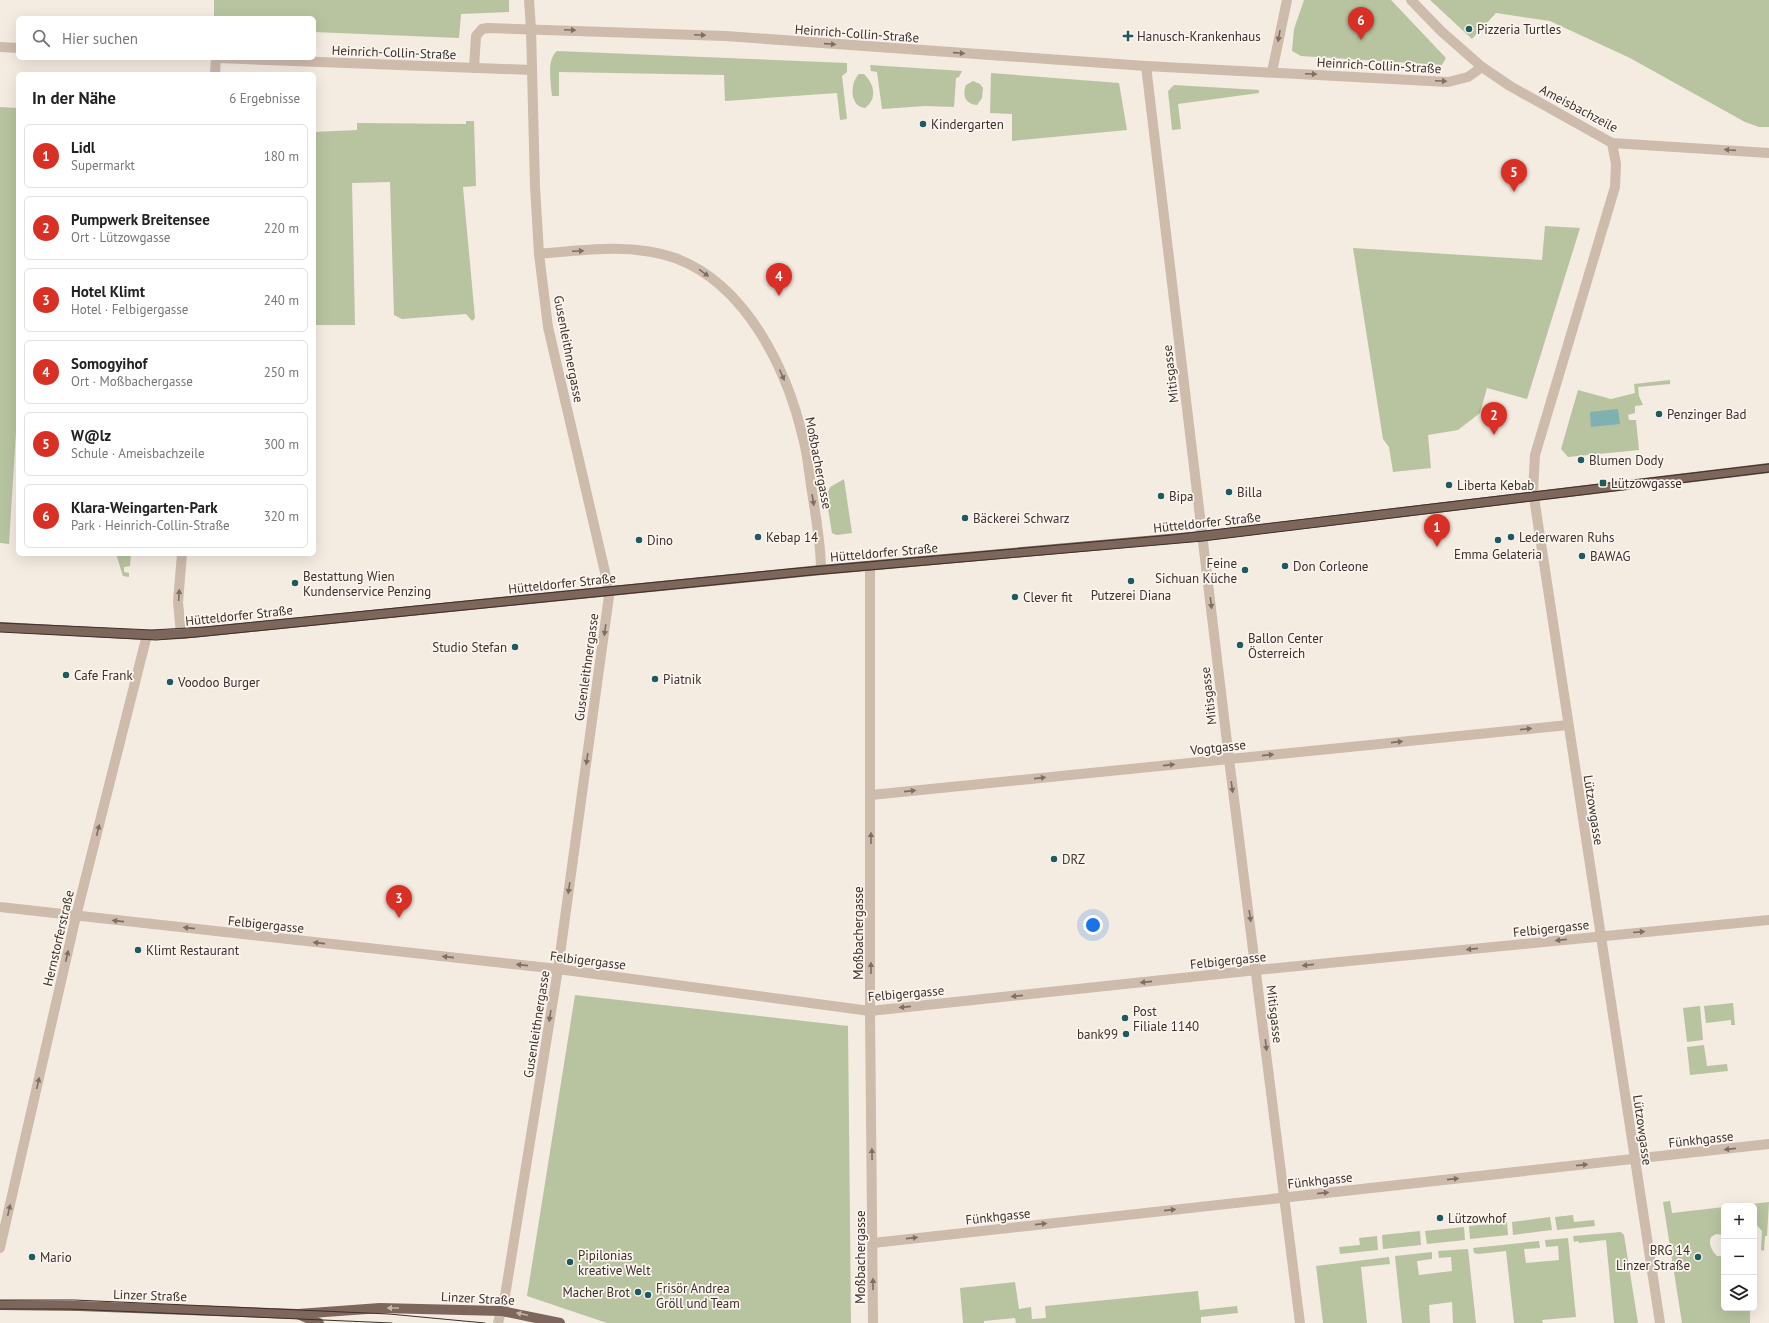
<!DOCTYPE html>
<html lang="de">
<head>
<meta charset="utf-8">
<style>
  body { margin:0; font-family:"PT Sans",sans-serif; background:#f2f2f2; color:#222 }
  .controls { position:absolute; right:12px; bottom:12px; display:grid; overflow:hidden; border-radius:6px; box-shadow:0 4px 16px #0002 }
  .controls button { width:36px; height:36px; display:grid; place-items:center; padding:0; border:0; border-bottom:1px solid #e0e0e0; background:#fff; color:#222; font:20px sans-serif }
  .you { position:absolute; left:1093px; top:925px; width:14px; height:14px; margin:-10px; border:3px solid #fff; border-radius:50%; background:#1a73e8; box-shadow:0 0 0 6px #1a73e833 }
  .badge { display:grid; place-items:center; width:26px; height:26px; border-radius:50%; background:#d93025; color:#fff; font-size:13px; font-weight:700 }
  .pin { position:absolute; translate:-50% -33px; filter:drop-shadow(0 1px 2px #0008) }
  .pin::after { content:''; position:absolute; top:21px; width:14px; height:12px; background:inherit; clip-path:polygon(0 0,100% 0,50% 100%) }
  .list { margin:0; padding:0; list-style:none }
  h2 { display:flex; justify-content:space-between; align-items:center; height:52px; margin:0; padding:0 16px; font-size:17px }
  h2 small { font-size:13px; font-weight:400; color:#767676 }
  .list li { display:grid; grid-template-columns:26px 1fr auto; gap:12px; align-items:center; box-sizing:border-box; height:64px; margin:0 8px 8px; padding:0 8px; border:1px solid #e0e0e0; border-radius:6px }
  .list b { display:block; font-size:15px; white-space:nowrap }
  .list p { margin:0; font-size:13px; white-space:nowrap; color:#767676 }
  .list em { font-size:13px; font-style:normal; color:#767676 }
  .icon { flex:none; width:22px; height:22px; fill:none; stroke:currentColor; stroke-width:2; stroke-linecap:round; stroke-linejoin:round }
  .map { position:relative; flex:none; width:1769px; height:1323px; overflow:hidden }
  .search { position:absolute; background:#fff; box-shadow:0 4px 16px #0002; left:16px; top:16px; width:300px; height:44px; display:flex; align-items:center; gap:10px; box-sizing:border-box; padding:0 14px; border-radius:6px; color:#767676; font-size:15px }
  .panel { position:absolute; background:#fff; box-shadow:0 4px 16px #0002; left:16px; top:72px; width:300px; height:484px; border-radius:6px }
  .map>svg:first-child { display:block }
  .green { fill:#b8c4a0 }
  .water { fill:#7fb0b2 }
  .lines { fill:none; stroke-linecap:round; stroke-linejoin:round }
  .minor { stroke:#cdbbac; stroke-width:10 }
  .major { stroke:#7d675c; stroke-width:10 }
  .tram { stroke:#3b302b; stroke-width:1 }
  .oneway { fill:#7d6f65 }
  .oneway2 { fill:#c2b5ac }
  .poi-dot { fill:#1f5a5e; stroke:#fbf5ee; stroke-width:1.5 }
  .labels { text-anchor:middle; stroke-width:3.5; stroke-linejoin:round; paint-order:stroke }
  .poi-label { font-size:13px; fill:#3b302b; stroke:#fbf5ee; text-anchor:start }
  .street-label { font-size:13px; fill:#3b302b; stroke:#fbf5ee }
</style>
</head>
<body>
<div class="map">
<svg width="1769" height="1323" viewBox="0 0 1769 1323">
  <rect width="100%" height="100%" fill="#f4ebe1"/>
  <g class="green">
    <polygon points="214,0 509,0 509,12 461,14 459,38 314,32 314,18 214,18"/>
    <polygon points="1304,0 1391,0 1446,58 1442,65 1301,56 1292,51 1294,29"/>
    <polygon points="1430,0 1769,0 1769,127 1759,127 1745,122 1630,58 1550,21 1496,13 1472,39"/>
    <path d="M557,51L847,63V72L842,76L847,119L840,120L837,93L725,101L724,75L559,72V96H552C551,83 546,60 557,51Z"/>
    <polygon points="870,65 962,71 959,77 956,78 954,107 925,106 882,109 877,72 871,71"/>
    <polygon points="991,73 1119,83 1127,130 1012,141 1012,114 990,113"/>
    <path d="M859,74H864C874,84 878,98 865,108C849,107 850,82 859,74Z"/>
    <path d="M973,81L980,84L983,88L982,98L977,105C965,104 962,95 966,85Z"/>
    <polygon points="1174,85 1259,90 1259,93 1178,104 1181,129 1172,130 1168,91"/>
    <polygon points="0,107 18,108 18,400 9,544 0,543"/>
    <polygon points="466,121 474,121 476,186 463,187 475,318 472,321 466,314 402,319 394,315 390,182 352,183 355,325 314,325 314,132 357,130 357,123 466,124"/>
    <polygon points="1545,226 1580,228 1527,399 1487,388 1480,413 1458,430 1428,435 1431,468 1393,472 1389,447 1383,439 1353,248 1542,260"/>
    <polygon points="1670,380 1670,384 1638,387 1639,396 1643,405 1635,406 1635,413 1628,415 1629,420 1636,420 1639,450 1568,457 1561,449 1578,390 1611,399 1635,393 1634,384"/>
    <polygon points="844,479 852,533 837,535 832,533 826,497 830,487"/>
    <polygon points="116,554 131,554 130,566 124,567 124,572 129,573 129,577 123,576"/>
    <polygon points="575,995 848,1026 851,1323 607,1323 527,1296"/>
    <polygon points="1733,1003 1735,1025 1731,1025 1731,1020 1706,1023 1704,1006"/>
    <polygon points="1700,1006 1703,1040 1687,1042 1683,1008"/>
    <polygon points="1704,1045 1707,1066 1727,1064 1728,1071 1690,1075 1687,1047"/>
    <path d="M1670,1201L1672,1213L1724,1207V1235L1716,1234L1711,1237C1708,1244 1712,1251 1717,1256H1724V1308H1750V1323H1682L1663,1202Z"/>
    <polygon points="1769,1202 1767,1236 1765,1236 1764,1251 1761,1250 1762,1231 1754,1222 1754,1206 1735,1206"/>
    <polygon points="1573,1215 1574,1222 1594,1220 1595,1226 1557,1230 1555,1217"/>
    <polygon points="1550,1217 1552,1230 1513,1235 1512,1222"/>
    <polygon points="1507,1222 1508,1235 1470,1239 1469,1226"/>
    <polygon points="1464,1227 1465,1240 1427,1244 1425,1231"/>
    <polygon points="1420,1231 1421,1245 1383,1249 1382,1235"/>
    <polygon points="1621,1232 1624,1235 1638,1323 1614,1323 1606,1240 1579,1243 1578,1241 1574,1242 1573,1236"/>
    <polygon points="1377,1236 1378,1250 1340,1254 1339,1247 1360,1245 1359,1238"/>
    <polygon points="1568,1238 1576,1317 1542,1320 1543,1323 1514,1323 1506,1251 1478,1254 1474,1253 1473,1248 1539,1241 1540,1248 1524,1249 1526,1263 1559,1260 1558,1246 1546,1247 1545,1240"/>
    <polygon points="1468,1249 1476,1323 1453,1323 1452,1302 1429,1305 1430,1323 1402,1323 1395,1256 1432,1252 1432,1259 1417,1261 1419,1275 1452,1271 1451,1257 1439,1258 1438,1251"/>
    <polygon points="1389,1257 1390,1264 1361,1267 1367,1323 1323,1323 1316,1266"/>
    <polygon points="1015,1282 1019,1309 1031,1307 1032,1319 1046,1318 1045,1306 1198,1291 1200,1310 1237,1306 1238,1313 1201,1317 1201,1323 1016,1323 1015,1318 984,1321 984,1323 963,1323 960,1288"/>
  </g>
  <polygon class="water" points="1618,409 1620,424 1591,427 1590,412"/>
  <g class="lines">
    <g class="minor">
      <polyline points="1411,0 1441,31 1482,67 1510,86 1612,143 1769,153"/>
      <polyline points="0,47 18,48"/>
      <polyline points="218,58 531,70"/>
      <polyline points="1146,66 1229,759 1300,1323"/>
      <polyline points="474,68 476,36 482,29 488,28 725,36 1146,66 1448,82 1468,77 1482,67"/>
      <polyline points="1272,72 1287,0"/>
      <polyline points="215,74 216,58"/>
      <polyline points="1612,143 1616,164 1615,187 1535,455 1533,491 1660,1323"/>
      <path d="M539,254C584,250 632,243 675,258C746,284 787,369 803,438C808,456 809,474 812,492C816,518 821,544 821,570"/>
      <polyline points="870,566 870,1011 873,1323"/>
      <polyline points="181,634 178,602 182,554"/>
      <polyline points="871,795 1568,725"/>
      <polyline points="0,907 558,969 870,1011 1257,970 1769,920"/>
      <polyline points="873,1243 1769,1144"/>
      <polyline points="0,1248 76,916 147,635"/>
      <polyline points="498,1323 505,1296 558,969 609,596 605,572 548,327 539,254 535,186 531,29 529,0"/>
    </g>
    <g class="major">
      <polyline points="0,627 147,635 181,634 821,570 1203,536 1769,468"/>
      <polyline points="0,1305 79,1306 298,1314 380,1308 502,1311 560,1323"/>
      <polyline points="300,1315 319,1323"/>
    </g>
    <g class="tram">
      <polyline points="0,623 152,630 205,627 789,569 1171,535 1769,464"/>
      <polyline points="0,632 156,640 196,637 811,575 1203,541 1769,472"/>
      <polyline points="0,1300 74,1300 389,1314 485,1323"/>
      <polyline points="0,1309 70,1309 392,1323"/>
    </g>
  </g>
  <defs><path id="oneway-solid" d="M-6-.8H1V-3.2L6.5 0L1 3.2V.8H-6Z"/></defs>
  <g class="oneway">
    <use href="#oneway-solid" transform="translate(570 30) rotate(2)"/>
    <use href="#oneway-solid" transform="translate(700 35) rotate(2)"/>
    <use href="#oneway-solid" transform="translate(1279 36) rotate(100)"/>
    <use href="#oneway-solid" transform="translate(830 44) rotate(4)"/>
    <use href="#oneway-solid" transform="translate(959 53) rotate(4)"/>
    <use href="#oneway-solid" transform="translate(1311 74) rotate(3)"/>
    <use href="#oneway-solid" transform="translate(1441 81) rotate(3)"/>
    <use href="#oneway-solid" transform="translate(1730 150) rotate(-176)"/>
    <use href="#oneway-solid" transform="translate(578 251) rotate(-3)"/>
    <use href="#oneway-solid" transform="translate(704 273) rotate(36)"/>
    <use href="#oneway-solid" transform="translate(782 375) rotate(66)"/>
    <use href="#oneway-solid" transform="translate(813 500) rotate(81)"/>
    <use href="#oneway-solid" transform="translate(179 595) rotate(-86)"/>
    <use href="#oneway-solid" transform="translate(1211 603) rotate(83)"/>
    <use href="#oneway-solid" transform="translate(605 630) rotate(98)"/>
    <use href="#oneway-solid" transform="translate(1526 729) rotate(-6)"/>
    <use href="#oneway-solid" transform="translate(1397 742) rotate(-6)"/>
    <use href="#oneway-solid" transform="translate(1268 755) rotate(-6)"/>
    <use href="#oneway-solid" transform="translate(587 759) rotate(98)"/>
    <use href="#oneway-solid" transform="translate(1169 765) rotate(-6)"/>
    <use href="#oneway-solid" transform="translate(1040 778) rotate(-6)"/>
    <use href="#oneway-solid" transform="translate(1232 787) rotate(82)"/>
    <use href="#oneway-solid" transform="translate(910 791) rotate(-6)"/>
    <use href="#oneway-solid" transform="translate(98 830) rotate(-76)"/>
    <use href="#oneway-solid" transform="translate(871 838) rotate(-90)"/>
    <use href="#oneway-solid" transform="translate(569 888) rotate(98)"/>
    <use href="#oneway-solid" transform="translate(1250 916) rotate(82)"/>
    <use href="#oneway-solid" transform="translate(118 921) rotate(-174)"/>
    <use href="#oneway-solid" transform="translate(189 928) rotate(-174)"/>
    <use href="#oneway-solid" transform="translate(1639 932) rotate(-5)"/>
    <use href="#oneway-solid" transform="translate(1561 940) rotate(174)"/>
    <use href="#oneway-solid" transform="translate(319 943) rotate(-174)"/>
    <use href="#oneway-solid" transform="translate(1472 949) rotate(174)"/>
    <use href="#oneway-solid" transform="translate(67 956) rotate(-77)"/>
    <use href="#oneway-solid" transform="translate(448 957) rotate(-174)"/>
    <use href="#oneway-solid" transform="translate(522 965) rotate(-174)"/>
    <use href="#oneway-solid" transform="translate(1308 965) rotate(174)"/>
    <use href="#oneway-solid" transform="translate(871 968) rotate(-90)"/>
    <use href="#oneway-solid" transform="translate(1146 982) rotate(174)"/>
    <use href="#oneway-solid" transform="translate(1017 996) rotate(174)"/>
    <use href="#oneway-solid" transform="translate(905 1007) rotate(174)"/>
    <use href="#oneway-solid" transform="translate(550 1016) rotate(99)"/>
    <use href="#oneway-solid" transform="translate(1266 1045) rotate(83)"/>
    <use href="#oneway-solid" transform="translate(38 1083) rotate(-77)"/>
    <use href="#oneway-solid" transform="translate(1730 1149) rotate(174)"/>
    <use href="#oneway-solid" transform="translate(872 1154) rotate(-91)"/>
    <use href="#oneway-solid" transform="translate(1582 1165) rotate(-6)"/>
    <use href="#oneway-solid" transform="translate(1453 1179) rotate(-6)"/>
    <use href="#oneway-solid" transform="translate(1323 1193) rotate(-6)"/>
    <use href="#oneway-solid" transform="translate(9 1210) rotate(-77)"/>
    <use href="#oneway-solid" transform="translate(1170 1210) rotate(-6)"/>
    <use href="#oneway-solid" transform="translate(1041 1224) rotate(-6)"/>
    <use href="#oneway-solid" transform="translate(912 1238) rotate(-6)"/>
    <use href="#oneway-solid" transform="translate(873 1284) rotate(-90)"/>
  </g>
  <g class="oneway2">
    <use href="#oneway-solid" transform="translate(393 1308) rotate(-180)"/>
    <use href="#oneway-solid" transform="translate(522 1314) rotate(-168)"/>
  </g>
  <g class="poi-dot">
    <circle cx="1469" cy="29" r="4"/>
    <path d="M1126 30h4v4h4v4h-4v4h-4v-4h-4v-4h4z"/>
    <circle cx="923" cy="124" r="4"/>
    <circle cx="1659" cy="414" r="4"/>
    <circle cx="1581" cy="460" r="4"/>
    <rect x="1599" y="479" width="8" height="8" rx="2"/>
    <circle cx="1449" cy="485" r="4"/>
    <circle cx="1229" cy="492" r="4"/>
    <circle cx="1161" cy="496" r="4"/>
    <circle cx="965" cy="518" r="4"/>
    <circle cx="758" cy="537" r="4"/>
    <circle cx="1511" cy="537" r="4"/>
    <circle cx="639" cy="540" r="4"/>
    <circle cx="1498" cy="540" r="4"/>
    <circle cx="1582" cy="556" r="4"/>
    <circle cx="1285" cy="566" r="4"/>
    <circle cx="1245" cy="570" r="4"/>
    <circle cx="1131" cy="581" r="4"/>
    <circle cx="295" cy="583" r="4"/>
    <circle cx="1015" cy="597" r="4"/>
    <circle cx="1240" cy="645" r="4"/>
    <circle cx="515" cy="647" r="4"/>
    <circle cx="66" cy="675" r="4"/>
    <circle cx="655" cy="679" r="4"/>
    <circle cx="170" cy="682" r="4"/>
    <circle cx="1054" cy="859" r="4"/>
    <circle cx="138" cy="950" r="4"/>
    <circle cx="1125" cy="1018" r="4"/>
    <circle cx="1126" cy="1034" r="4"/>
    <circle cx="1440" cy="1218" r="4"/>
    <circle cx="32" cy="1257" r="4"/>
    <circle cx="1698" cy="1257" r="4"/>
    <circle cx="570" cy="1262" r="4"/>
    <circle cx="638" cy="1292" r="4"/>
    <circle cx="648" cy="1295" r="4"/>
  </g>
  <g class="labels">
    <g class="poi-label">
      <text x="1477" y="34">Pizzeria Turtles</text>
      <text x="1137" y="41">Hanusch-Krankenhaus</text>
      <text x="931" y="129">Kindergarten</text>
      <text x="1667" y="419">Penzinger Bad</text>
      <text x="1589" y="465">Blumen Dody</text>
      <text x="1611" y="488">Lützowgasse</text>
      <text x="1457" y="490">Liberta Kebab</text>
      <text x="1237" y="497">Billa</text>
      <text x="1169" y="501">Bipa</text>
      <text x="973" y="523">Bäckerei Schwarz</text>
      <text x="766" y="542">Kebap 14</text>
      <text x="1519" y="542">Lederwaren Ruhs</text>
      <text x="647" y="545">Dino</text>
      <text x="1498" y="559" text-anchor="middle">Emma Gelateria</text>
      <text x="1590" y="561">BAWAG</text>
      <text x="1237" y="568" text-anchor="end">Feine<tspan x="1237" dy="15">Sichuan Küche</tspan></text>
      <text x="1293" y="571">Don Corleone</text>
      <text x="303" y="581">Bestattung Wien<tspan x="303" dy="15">Kundenservice Penzing</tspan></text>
      <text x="1131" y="600" text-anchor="middle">Putzerei Diana</text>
      <text x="1023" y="602">Clever fit</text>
      <text x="1248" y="643">Ballon Center<tspan x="1248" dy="15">Österreich</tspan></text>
      <text x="507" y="652" text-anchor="end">Studio Stefan</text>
      <text x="74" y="680">Cafe Frank</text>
      <text x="663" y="684">Piatnik</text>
      <text x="178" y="687">Voodoo Burger</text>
      <text x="1062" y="864">DRZ</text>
      <text x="146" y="955">Klimt Restaurant</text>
      <text x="1133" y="1016">Post<tspan x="1133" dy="15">Filiale 1140</tspan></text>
      <text x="1118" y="1039" text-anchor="end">bank99</text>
      <text x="1448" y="1223">Lützowhof</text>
      <text x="1690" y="1255" text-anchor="end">BRG 14<tspan x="1690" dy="15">Linzer Straße</tspan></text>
      <text x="578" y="1260">Pipilonias<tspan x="578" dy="15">kreative Welt</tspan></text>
      <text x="40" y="1262">Mario</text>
      <text x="656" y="1293">Frisör Andrea<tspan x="656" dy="15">Gröll und Team</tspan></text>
      <text x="630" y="1297" text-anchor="end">Macher Brot</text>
    </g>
    <g class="street-label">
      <text transform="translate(857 33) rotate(4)" y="5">Heinrich-Collin-Straße</text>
      <text transform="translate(394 52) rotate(2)" y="5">Heinrich-Collin-Straße</text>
      <text transform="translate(1379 65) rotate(3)" y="5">Heinrich-Collin-Straße</text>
      <text transform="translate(1579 108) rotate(28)" y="5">Ameisbachzeile</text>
      <text transform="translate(569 349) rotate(79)" y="5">Gusenleithnergasse</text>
      <text transform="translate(1170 374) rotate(-97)" y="5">Mitisgasse</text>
      <text transform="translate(819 463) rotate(79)" y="5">Moßbachergasse</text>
      <text transform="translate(1207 522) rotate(-6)" y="5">Hütteldorfer Straße</text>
      <text transform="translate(884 552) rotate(-5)" y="5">Hütteldorfer Straße</text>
      <text transform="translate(562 583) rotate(-6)" y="5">Hütteldorfer Straße</text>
      <text transform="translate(239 615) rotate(-6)" y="5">Hütteldorfer Straße</text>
      <text transform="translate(586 667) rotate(-82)" y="5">Gusenleithnergasse</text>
      <text transform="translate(1208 696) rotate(-97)" y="5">Mitisgasse</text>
      <text transform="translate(1218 747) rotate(-6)" y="5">Vogtgasse</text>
      <text transform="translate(1594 810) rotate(81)" y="5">Lützowgasse</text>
      <text transform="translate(266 924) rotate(6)" y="5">Felbigergasse</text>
      <text transform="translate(1551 928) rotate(-6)" y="5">Felbigergasse</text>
      <text transform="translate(858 933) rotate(-90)" y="5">Moßbachergasse</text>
      <text transform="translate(58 938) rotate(-77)" y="5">Hernstorferstraße</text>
      <text transform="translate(588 960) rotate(7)" y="5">Felbigergasse</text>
      <text transform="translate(1228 960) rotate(-6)" y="5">Felbigergasse</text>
      <text transform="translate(906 993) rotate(-5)" y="5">Felbigergasse</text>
      <text transform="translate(1275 1014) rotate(83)" y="5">Mitisgasse</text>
      <text transform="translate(536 1024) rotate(-81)" y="5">Gusenleithnergasse</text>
      <text transform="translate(1643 1130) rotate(82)" y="5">Lützowgasse</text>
      <text transform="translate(1701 1139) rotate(-6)" y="5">Fünkhgasse</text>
      <text transform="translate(1320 1180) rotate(-6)" y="5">Fünkhgasse</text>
      <text transform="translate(998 1216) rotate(-6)" y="5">Fünkhgasse</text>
      <text transform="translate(860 1257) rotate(-90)" y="5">Moßbachergasse</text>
      <text transform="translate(150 1295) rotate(2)" y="5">Linzer Straße</text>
      <text transform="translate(478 1298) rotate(3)" y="5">Linzer Straße</text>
    </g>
  </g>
</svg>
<div class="controls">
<button>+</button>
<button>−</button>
<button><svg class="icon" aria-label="layers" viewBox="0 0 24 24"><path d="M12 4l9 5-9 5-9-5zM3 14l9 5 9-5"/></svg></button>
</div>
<div class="you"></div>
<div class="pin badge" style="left:1437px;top:547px">1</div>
<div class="pin badge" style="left:1494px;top:435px">2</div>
<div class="pin badge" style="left:399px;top:918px">3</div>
<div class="pin badge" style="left:779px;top:296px">4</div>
<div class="pin badge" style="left:1514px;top:192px">5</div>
<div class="pin badge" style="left:1361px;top:40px">6</div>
<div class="search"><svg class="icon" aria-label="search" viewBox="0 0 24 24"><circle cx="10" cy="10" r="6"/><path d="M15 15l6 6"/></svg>Hier suchen</div>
<section class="panel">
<h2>In der Nähe<small>6 Ergebnisse</small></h2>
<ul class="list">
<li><span class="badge">1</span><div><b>Lidl</b><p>Supermarkt</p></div><em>180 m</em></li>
<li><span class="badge">2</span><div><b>Pumpwerk Breitensee</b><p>Ort · Lützowgasse</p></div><em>220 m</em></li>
<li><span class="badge">3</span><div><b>Hotel Klimt</b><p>Hotel · Felbigergasse</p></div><em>240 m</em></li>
<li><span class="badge">4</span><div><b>Somogyihof</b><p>Ort · Moßbachergasse</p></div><em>250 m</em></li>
<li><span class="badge">5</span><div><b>W@lz</b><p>Schule · Ameisbachzeile</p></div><em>300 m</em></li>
<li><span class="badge">6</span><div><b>Klara-Weingarten-Park</b><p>Park · Heinrich-Collin-Straße</p></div><em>320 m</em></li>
</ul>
</section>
</div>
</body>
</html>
